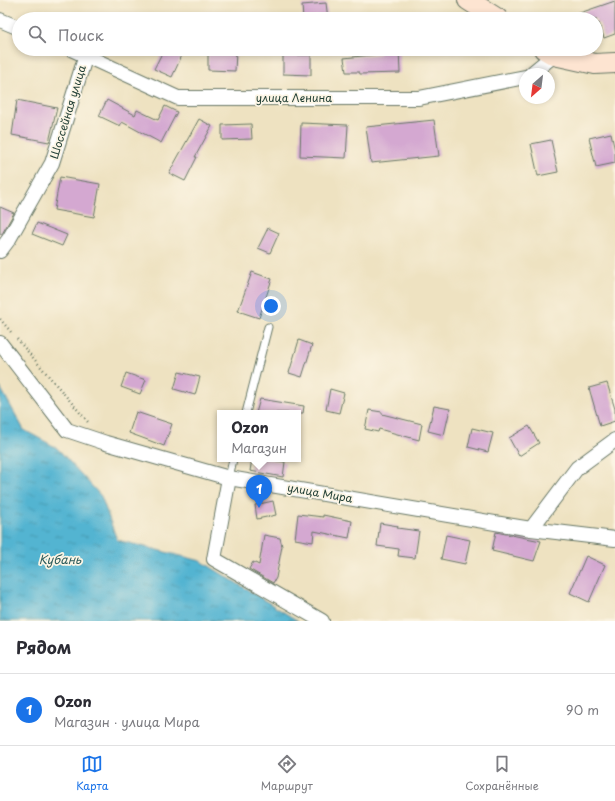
<!DOCTYPE html>
<html lang="ru">
<head>
<meta charset="utf-8">
<style>
  body { margin:0; font-family:"Playpen Sans",sans-serif; background:#f2f2f3; color:#2b2b33 }
  .compass { position:absolute; left:519px; top:68px; width:36px; height:36px; border-radius:50%; background:#fff; box-shadow:0 2px 6px #0003; rotate:208deg }
  .you { position:absolute; left:271px; top:306px; width:14px; height:14px; margin:-10px; border:3px solid #fff; border-radius:50%; background:#1a73e8; box-shadow:0 0 0 6px #1a73e833 }
  .badge { display:grid; place-items:center; width:26px; height:26px; border-radius:50%; background:#1a73e8; color:#fff; font-size:13px; font-weight:700 }
  .pin { position:absolute; translate:-50% -33px; filter:drop-shadow(0 1px 2px #0008) }
  .pin::after { content:''; position:absolute; top:21px; width:14px; height:12px; background:inherit; clip-path:polygon(0 0,100% 0,50% 100%) }
  .popup { position:absolute; left:217px; top:410px; width:84px; height:52px; box-sizing:border-box; display:grid; place-content:center; border-radius:0px; background:#fff; filter:drop-shadow(0 1px 3px #0005); font-size:13px; white-space:nowrap; color:#7c7c81 }
  .popup b { font-size:15px; color:#2b2b33 }
  .popup::after { content:''; position:absolute; left:50%; top:100%; margin-left:-8px; border:8px solid transparent; border-top-color:#fff }
  .list { margin:0; padding:0; list-style:none }
  h2 { display:flex; justify-content:space-between; align-items:center; height:52px; margin:0; padding:0 16px; font-size:17px }
  h2 small { font-size:13px; font-weight:400; color:#7c7c81 }
  .list li { display:grid; grid-template-columns:26px 1fr auto; gap:12px; align-items:center; box-sizing:border-box; height:72px; padding:0 16px; border-top:1px solid #e1e1e2 }
  .list b { display:block; font-size:15px; white-space:nowrap }
  .list p { margin:0; font-size:13px; white-space:nowrap; color:#7c7c81 }
  .list em { font-size:13px; font-style:normal; color:#7c7c81 }
  .icon { flex:none; width:22px; height:22px; fill:none; stroke:currentColor; stroke-width:2; stroke-linecap:round; stroke-linejoin:round }
  .map { position:relative; flex:none; width:615px; height:621px; overflow:hidden }
  .search { position:absolute; background:#fff; box-shadow:0 2px 6px #0003; left:12px; right:12px; top:12px; height:44px; display:flex; align-items:center; gap:10px; box-sizing:border-box; padding:0 14px; border-radius:22px; color:#7c7c81; font-size:15px }
  .sheet { height:124px; background:#fff }
  nav { display:flex; justify-content:space-around; align-items:center; box-sizing:border-box; height:56px; border-top:1px solid #e1e1e2; background:#fff; font-size:11px; color:#7c7c81 }
  nav a { display:grid; justify-items:center; gap:2px }
  nav .on { color:#1a73e8 }
  .map>svg:first-child { display:block }
  .water { fill:url(#water-ripples); stroke:#397882 }
  .building { fill:#d4a8d1 }
  .lines { fill:none; stroke-linecap:round; stroke-linejoin:round }
  .lane-casing { stroke:#677765; stroke-width:9 }
  .street-casing { stroke:#677765; stroke-width:16 }
  .secondary-casing { stroke:#677765; stroke-width:22 }
  .path { stroke:#677765; stroke-width:2.5; stroke-dasharray:1 3; stroke-linecap:butt }
  .lane { stroke:#fff; stroke-width:7 }
  .street { stroke:#fff; stroke-width:14 }
  .secondary { stroke:#fde4d1; stroke-width:20 }
  .labels { text-anchor:middle; stroke-width:3.5; stroke-linejoin:round; paint-order:stroke }
  .street-label { font-size:11px; fill:#1f3d34; stroke:#fcf5e5 }
  .water-label { font-size:12px; font-style:italic; fill:#2c5b5b; stroke:#fcf5e5 }
</style>
</head>
<body>
<div class="map">
<svg width="615" height="621" viewBox="0 0 615 621">
  <defs>
    <pattern id="water-ripples" width="26" height="14" patternUnits="userSpaceOnUse"><rect width="26" height="14" fill="#53b4d1"/><path d="M2 4q2-2 4 0t4 0M15 11q2-2 4 0t4 0" fill="none" stroke="#4494aa"/></pattern>
  </defs>
  <rect width="100%" height="100%" fill="#fcf5e5"/>
  <filter id="ink" filterUnits="userSpaceOnUse"><feTurbulence type="fractalNoise" baseFrequency=".025" numOctaves="2"/><feDisplacementMap in="SourceGraphic" scale="8" xChannelSelector="R" yChannelSelector="G"/><feConvolveMatrix kernelMatrix="1 2 1 2 8 2 1 2 1" color-interpolation-filters="sRGB"/></filter>
  <filter id="wash" filterUnits="userSpaceOnUse"><feTurbulence type="fractalNoise" baseFrequency=".012" numOctaves="4" result="noise"/><feDisplacementMap in="SourceGraphic" scale="16" xChannelSelector="R" yChannelSelector="G"/><feGaussianBlur stdDeviation="0.9" result="paint"/><feColorMatrix in="noise" values="0 0 0 0 0 0 0 0 0 0 0 0 0 0 0 0 0 1.4 0 .05"/><feComposite in="paint" operator="in"/></filter>
  <g filter="url(#wash)">
    <rect width="100%" height="100%" fill="#eee2c1"/>
    <polygon class="water" points="0,387 24,430 57,448 101,496 117,540 201,561 298,621 0,621"/>
    <g id="blocks">
      <g class="building">
        <polygon points="615,1 615,34 604,38 599,23 596,24 596,19 568,19 568,17"/>
        <polygon points="326,3 328,19 303,19 302,5"/>
        <polygon points="164,49 185,49 172,77 154,69"/>
        <polygon points="380,49 399,49 400,73 360,74 359,72 346,72 344,58 380,54"/>
        <polygon points="208,51 236,52 235,71 208,70"/>
        <polygon points="283,55 311,55 311,75 283,74"/>
        <polygon points="17,100 57,108 49,142 12,135"/>
        <polygon points="107,100 135,115 137,110 158,120 165,106 177,112 161,143 122,122 120,126 99,116"/>
        <polygon points="199,119 212,126 195,157 197,157 185,181 169,173"/>
        <polygon points="434,120 439,156 371,163 366,127"/>
        <polygon points="301,123 348,125 346,158 300,156"/>
        <polygon points="251,124 252,139 222,140 222,125"/>
        <polygon points="611,133 615,151 615,163 596,167 589,138"/>
        <polygon points="551,140 558,172 538,176 531,144"/>
        <polygon points="60,177 100,184 94,217 54,210"/>
        <polygon points="0,207 14,213 2,234 0,234"/>
        <polygon points="37,223 67,235 62,246 32,234"/>
        <polygon points="268,228 279,233 270,253 258,248"/>
        <polygon points="252,272 272,279 259,318 238,311"/>
        <polygon points="299,340 312,345 302,377 289,373"/>
        <polygon points="179,372 200,377 195,395 174,389"/>
        <polygon points="126,373 146,380 140,394 121,387"/>
        <polygon points="607,383 615,409 615,421 600,426 589,388"/>
        <polygon points="330,389 344,393 339,413 326,410"/>
        <polygon points="260,399 304,406 303,413 256,413"/>
        <polygon points="434,406 450,409 444,435 428,431"/>
        <polygon points="369,410 382,412 382,414 422,424 419,440 379,429 378,432 365,429"/>
        <polygon points="136,412 172,424 164,446 129,433"/>
        <polygon points="529,426 539,443 519,456 509,438"/>
        <polygon points="472,428 493,433 488,452 468,447"/>
        <polygon points="252,459 266,459 285,462 283,477 250,471"/>
        <polygon points="273,501 276,515 257,519 255,505"/>
        <polygon points="298,514 323,517 323,515 352,521 349,538 314,531 313,542 295,539"/>
        <polygon points="380,523 398,526 397,528 419,531 415,558 398,556 399,549 377,546"/>
        <polygon points="496,532 541,541 534,561 492,551"/>
        <polygon points="264,535 280,538 282,546 276,578 273,583 249,569 253,562 259,565"/>
        <polygon points="446,535 470,540 465,564 441,559"/>
        <polygon points="586,556 605,565 589,602 570,593"/>
      </g>
    </g>
  </g>
  <g filter="url(#ink)">
    <use href="#blocks" fill-opacity="0" stroke="#677765" stroke-width="1"/>
    <g class="lines">
      <defs>
        <g id="lane">
          <polyline points="246,413 268,327"/>
          <polyline points="229,478 233,459"/>
        </g>
        <g id="street">
          <polyline points="0,20 19,28"/>
          <polyline points="71,49 178,98 419,98 525,77"/>
          <polyline points="531,74 554,55"/>
          <polyline points="0,251 9,239 52,163 86,55"/>
          <polyline points="0,343 67,430 106,443 229,478 531,529 615,539"/>
          <polyline points="229,478 214,559 322,621"/>
          <polyline points="531,529 577,468 615,440"/>
        </g>
        <g id="secondary">
          <polyline points="468,0 498,19"/>
          <polyline points="544,49 554,55 595,64 615,63"/>
        </g>
      </defs>
      <use href="#lane" class="lane-casing"/>
      <use href="#street" class="street-casing"/>
      <use href="#secondary" class="secondary-casing"/>
      <g class="path">
        <polyline points="0,319 11,332"/>
        <polyline points="17,339 88,422"/>
      </g>
      <use href="#lane" class="lane"/>
      <use href="#street" class="street"/>
      <use href="#secondary" class="secondary"/>
    </g>
  </g>
  <g class="labels">
    <g class="street-label">
      <text x="294" y="102">улица Ленина</text>
      <text transform="translate(68 112) rotate(-73)" y="4">Шоссейная улица</text>
      <text transform="translate(320 493) rotate(10)" y="4">улица Мира</text>
    </g>
    <g class="water-label">
      <text x="60" y="564">Кубань</text>
    </g>
  </g>
</svg>
<svg class="compass" viewBox="-18 -18 36 36"><path d="M0-13l5 13h-10z" fill="#e53935"/><path d="M0 13l5-13h-10z" fill="#7c7c81"/></svg>
<div class="you"></div>
<div class="pin badge" style="left:259px;top:508px">1</div>
<div class="popup"><b>Ozon</b>Магазин</div>
<div class="search"><svg class="icon" aria-label="search" viewBox="0 0 24 24"><circle cx="10" cy="10" r="6"/><path d="M15 15l6 6"/></svg>Поиск</div>
</div>
<section class="sheet">
<h2>Рядом<small></small></h2>
<ul class="list">
<li><span class="badge">1</span><div><b>Ozon</b><p>Магазин · улица Мира</p></div><em>90 m</em></li>
</ul>
</section>
<nav>
<a class="on"><svg class="icon" aria-label="map" viewBox="0 0 24 24"><path d="M3 6l6-2 6 2 6-2v14l-6 2-6-2-6 2zM9 4v14M15 6v14"/></svg>Карта</a>
<a><svg class="icon" aria-label="directions" viewBox="0 0 24 24"><path d="M12 3l9 9-9 9-9-9zM9 14v-3h6M13 9l2 2-2 2"/></svg>Маршрут</a>
<a><svg class="icon" aria-label="saved" viewBox="0 0 24 24"><path d="M7 4h10v16l-5-4-5 4z"/></svg>Сохранённые</a>
</nav>
</body>
</html>
